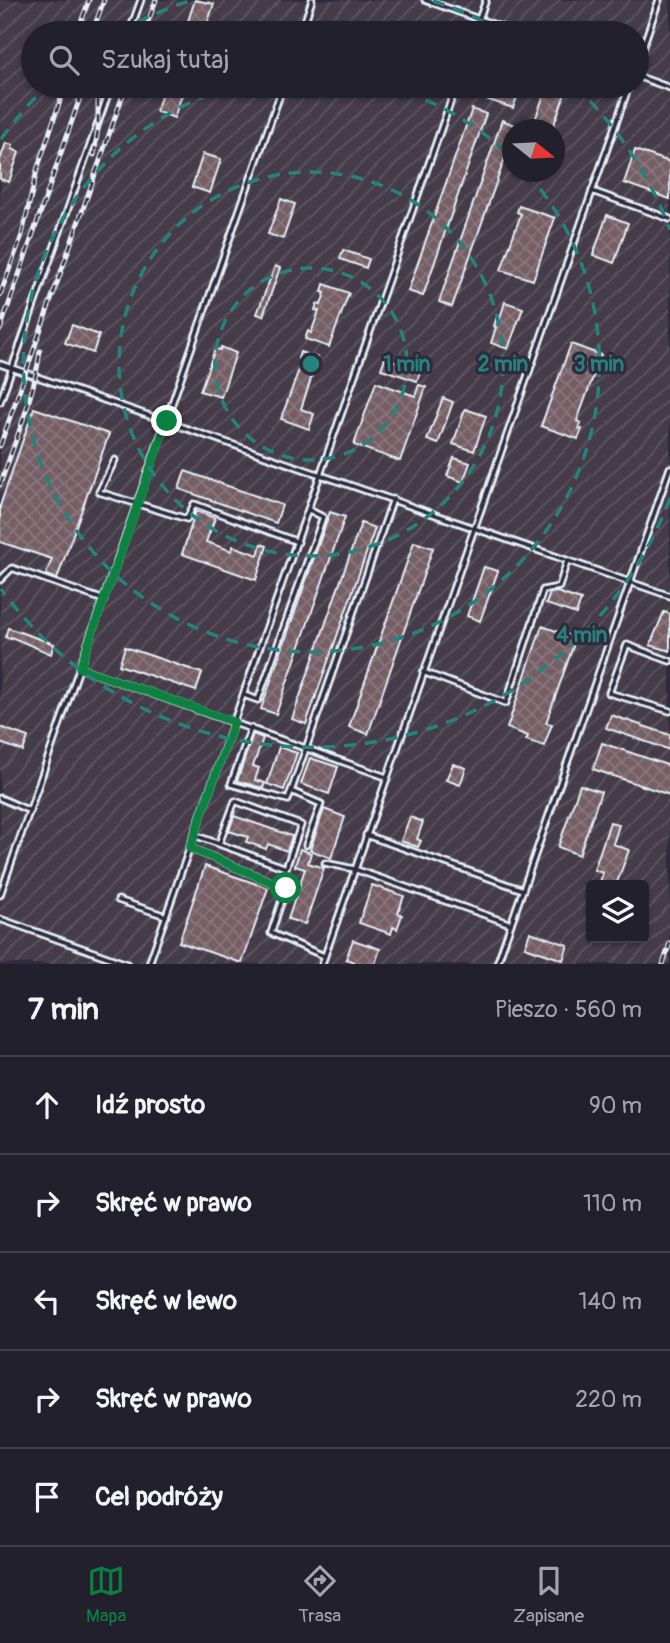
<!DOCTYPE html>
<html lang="pl">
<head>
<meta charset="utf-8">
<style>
  body { margin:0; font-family:Pangolin,sans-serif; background:#2b2836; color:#f1f3f6 }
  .controls { position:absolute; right:21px; bottom:21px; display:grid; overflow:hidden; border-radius:7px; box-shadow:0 2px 5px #0004 }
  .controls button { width:63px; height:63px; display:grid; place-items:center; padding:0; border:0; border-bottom:2px solid #403e4a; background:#23202e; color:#f1f3f6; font:35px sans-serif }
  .compass { position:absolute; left:502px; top:119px; width:63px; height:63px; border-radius:50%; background:#23202e; box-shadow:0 2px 5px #0004; rotate:108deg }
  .stop { position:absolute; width:21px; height:21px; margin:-16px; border:5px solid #0b8043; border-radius:50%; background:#fff }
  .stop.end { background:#0b8043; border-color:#fff; box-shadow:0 2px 7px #0008 }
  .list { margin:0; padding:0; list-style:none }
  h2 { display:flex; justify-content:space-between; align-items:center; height:91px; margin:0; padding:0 28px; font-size:30px }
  h2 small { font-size:23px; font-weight:400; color:#a3a3aa }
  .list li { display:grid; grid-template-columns:46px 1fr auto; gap:21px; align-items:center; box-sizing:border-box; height:98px; padding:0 28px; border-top:2px solid #403e4a }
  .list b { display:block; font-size:26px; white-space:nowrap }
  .list em { font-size:23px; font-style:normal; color:#a3a3aa }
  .icon { flex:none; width:38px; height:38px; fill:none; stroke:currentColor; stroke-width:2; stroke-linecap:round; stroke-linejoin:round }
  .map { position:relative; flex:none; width:670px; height:964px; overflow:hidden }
  .search { position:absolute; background:#23202e; box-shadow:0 2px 5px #0004; left:21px; right:21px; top:21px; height:77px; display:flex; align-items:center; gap:18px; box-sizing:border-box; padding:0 24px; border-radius:38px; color:#a3a3aa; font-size:26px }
  .sheet { height:581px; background:#23202e }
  nav { display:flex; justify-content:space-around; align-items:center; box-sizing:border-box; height:98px; border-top:2px solid #403e4a; background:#23202e; font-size:19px; color:#a3a3aa }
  nav a { display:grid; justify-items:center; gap:4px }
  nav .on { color:#0b8043 }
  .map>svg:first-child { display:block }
  .industrial { fill:url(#industrial-furrows); fill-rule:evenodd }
  .building { fill:url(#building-cross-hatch); stroke:#e8f1f8; stroke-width:2 }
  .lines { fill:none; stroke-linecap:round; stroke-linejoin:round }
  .lane-casing { stroke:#e8f1f8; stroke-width:9 }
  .lane { stroke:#2f2a3d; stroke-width:3.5 }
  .rail-casing { stroke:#e8f1f8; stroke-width:5 }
  .rail { stroke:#2f2a3d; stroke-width:2.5; stroke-dasharray:8; stroke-linecap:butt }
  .route { stroke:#0b8043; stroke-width:9 }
  .ring { fill:none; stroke:#25827c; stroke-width:3.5; stroke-dasharray:12 9 }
  .centre { fill:#25827c; stroke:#2f2a3d; stroke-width:3.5 }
  .ring-label { font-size:21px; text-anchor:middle; font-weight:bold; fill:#25827c; stroke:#2f2a3d; stroke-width:6; stroke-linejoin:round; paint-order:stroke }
</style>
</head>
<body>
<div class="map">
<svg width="670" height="964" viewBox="0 0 670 964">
  <defs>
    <pattern id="industrial-furrows" width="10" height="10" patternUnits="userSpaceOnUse" patternTransform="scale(1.75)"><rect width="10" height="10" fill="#443a49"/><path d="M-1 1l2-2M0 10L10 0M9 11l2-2" fill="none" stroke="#5f5764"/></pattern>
    <pattern id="building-cross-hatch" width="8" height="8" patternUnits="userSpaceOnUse" patternTransform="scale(1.75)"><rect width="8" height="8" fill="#755e65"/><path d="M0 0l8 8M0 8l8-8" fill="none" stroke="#89767c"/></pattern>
  </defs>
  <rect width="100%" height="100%" fill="#2f2a3d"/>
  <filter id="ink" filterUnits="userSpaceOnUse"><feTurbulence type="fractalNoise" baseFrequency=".0143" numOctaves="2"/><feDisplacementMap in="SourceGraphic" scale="14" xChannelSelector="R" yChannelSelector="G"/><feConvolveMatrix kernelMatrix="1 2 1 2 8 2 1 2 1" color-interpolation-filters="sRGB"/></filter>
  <g filter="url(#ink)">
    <path class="industrial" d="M0,0H670V964H0ZM33,33H637V86H33ZM512,130H554V172H512ZM591,885H644V938H591Z"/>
    <g class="building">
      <polygon points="195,0 214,4 204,33 184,33"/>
      <polygon points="165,86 185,86 174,118 156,111"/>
      <polygon points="480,86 502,86 519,92 513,108 477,96"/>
      <polygon points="547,86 567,88 552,130 534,123"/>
      <polygon points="472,109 486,114 423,296 408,291"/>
      <polygon points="502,120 526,130 513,130 513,135 452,307 439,302"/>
      <polygon points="6,143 13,145 12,149 19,152 9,182 0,179 0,160"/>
      <polygon points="635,150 670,162 670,199 624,183"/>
      <polygon points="203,154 221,159 210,193 192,187"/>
      <polygon points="281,199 295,204 283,239 268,234"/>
      <polygon points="519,206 555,218 533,280 501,270 521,214 517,212"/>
      <polygon points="607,215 628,223 614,263 593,255"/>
      <polygon points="343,250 369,259 366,268 340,259"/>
      <polygon points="275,266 280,268 263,316 257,314"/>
      <polygon points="324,284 349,293 329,347 305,339 308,331 311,333 319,311 315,310 317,304 321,305 325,293 322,292"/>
      <polygon points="505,302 523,308 508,349 491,343 496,327 494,326 497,317 500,318"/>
      <polygon points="72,325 99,335 93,353 65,343"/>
      <polygon points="571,344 601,355 577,421 581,423 579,429 582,429 578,439 541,426"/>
      <polygon points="221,347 236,353 221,397 200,391 215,349 220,350"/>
      <polygon points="300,352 318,358 301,409 314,414 309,429 281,419 302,361 298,359"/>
      <polygon points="385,358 421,370 417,381 381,369"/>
      <polygon points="376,382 415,396 419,385 426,387 400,461 354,445"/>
      <polygon points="443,398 453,402 438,444 427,440"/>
      <polygon points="34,408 109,434 57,579 46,575 52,559 0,542 0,506"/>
      <polygon points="465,409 486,416 474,451 453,444"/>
      <polygon points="454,458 470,463 463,482 447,476"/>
      <polygon points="185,471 282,505 276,523 179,489"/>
      <polygon points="196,511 215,518 206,542 232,551 233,546 258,555 261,544 267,546 256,580 182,554"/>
      <polygon points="330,512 345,517 276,714 261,709"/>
      <polygon points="361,523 375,528 306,724 292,719"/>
      <polygon points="414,542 433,548 368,734 349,727"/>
      <polygon points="484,567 498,571 480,621 467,616"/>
      <polygon points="557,592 581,600 576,614 546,604 550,593"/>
      <polygon points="664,612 670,614 670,651 650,645"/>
      <polygon points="542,626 576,638 546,723 552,724 544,746 526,740 528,736 507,728"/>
      <polygon points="8,628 54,644 51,654 11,637 11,639 5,637"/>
      <polygon points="125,647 202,673 196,691 119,665"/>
      <polygon points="611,715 670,735 670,750 606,728"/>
      <polygon points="0,727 28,737 23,751 0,743"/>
      <polygon points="253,734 263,738 253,766 259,768 255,780 265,783 263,788 237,781"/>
      <polygon points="602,743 670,766 670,795 593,769"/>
      <polygon points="279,747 297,753 284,790 267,784"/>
      <polygon points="310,758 338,767 329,794 301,784"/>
      <polygon points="453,764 466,768 460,785 446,780"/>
      <polygon points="580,785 601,792 579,855 558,847"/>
      <polygon points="324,809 345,817 331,858 310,850"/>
      <polygon points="234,816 292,836 287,851 268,844 266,849 246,842 248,837 229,831"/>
      <polygon points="410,817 423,822 417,839 421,841 418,847 401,841"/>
      <polygon points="610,822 619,825 613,844 629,850 616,885 599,885 603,873 594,870"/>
      <polygon points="300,849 311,853 308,863 324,868 305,924 288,919 305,869 295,866"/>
      <polygon points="205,866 268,888 242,963 179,942"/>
      <polygon points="372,885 404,896 398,913 402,915 397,929 393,927 391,934 359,923"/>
      <polygon points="530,932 568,945 563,960 525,947"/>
      <polygon points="353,940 380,949 375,964 353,964 354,962 346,959"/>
    </g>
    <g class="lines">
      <defs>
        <g id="lane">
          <polyline points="425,0 518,33"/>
          <polyline points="129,33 141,0"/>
          <polyline points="301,33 312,0"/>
          <polyline points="474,33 486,0"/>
          <polyline points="637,64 659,0"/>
          <polyline points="637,76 670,88"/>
          <polyline points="592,191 670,219"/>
          <polyline points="0,364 670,596"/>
          <polyline points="0,402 111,86"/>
          <polyline points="115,460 99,492 187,519 194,504 298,542"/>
          <polyline points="0,580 12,568 104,600"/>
          <polyline points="670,661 627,645 609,693 670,711"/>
          <polyline points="80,668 386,777"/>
          <polyline points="423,672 506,703 543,590 559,587 567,561"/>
          <polyline points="244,695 258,700 323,517 309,510"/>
          <polyline points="251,728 231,784 288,800 393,499"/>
          <polyline points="291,791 321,804 306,845"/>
          <polyline points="0,798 30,811"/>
          <polyline points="194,835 286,868 301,825 235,801 219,844"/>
          <polyline points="366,835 523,890"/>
          <polyline points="190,848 286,888 271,933 324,956"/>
          <polyline points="325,863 354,869 511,924"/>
          <polyline points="0,895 283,86"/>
          <polyline points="118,900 166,916"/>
          <polyline points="0,919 127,964"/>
          <polyline points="149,964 456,86"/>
          <polyline points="322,964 629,86"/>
          <polyline points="497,964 670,468"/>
        </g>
      </defs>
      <use href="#lane" class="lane-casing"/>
      <use href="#lane" class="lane"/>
      <defs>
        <g id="rail">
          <polyline points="77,33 89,0"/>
          <polyline points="92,33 104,0"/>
          <polyline points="144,33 156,0"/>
          <polyline points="94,155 98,129 98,86"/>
          <polyline points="0,295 22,235 37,170 65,86"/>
          <polyline points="0,330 84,86"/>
          <polyline points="0,446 126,86"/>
          <path d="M0,485C15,441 34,397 40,351"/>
          <polyline points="663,964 670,943"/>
        </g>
      </defs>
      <use href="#rail" class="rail-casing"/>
      <use href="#rail" class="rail"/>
    </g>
  </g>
  <g class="lines" filter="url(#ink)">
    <polyline class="route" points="167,421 80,668 234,722 190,848 286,888"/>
  </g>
  <g class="ring">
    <circle cx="311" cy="364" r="96"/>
    <circle cx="311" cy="364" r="192"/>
    <path d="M386 86A288 288 0 0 1 511 157M527 173A288 288 0 1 1 236 86"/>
    <path d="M670 498A383 383 0 0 1 1 589M1 139A383 383 0 0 1 47 86M119 32A383 383 0 0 1 189 1M433 1A383 383 0 0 1 503 32M575 86A383 383 0 0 1 670 230"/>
  </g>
  <circle cx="311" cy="364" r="10" class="centre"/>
  <g class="ring-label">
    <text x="407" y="371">1 min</text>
    <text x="503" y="371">2 min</text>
    <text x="599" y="371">3 min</text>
    <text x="582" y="642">4 min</text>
  </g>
</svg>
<div class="controls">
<button><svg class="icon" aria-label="layers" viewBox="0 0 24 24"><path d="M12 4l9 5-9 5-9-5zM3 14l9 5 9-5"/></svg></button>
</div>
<svg class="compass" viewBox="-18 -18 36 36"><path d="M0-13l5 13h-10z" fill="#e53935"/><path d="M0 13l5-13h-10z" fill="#a3a3aa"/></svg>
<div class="stop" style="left:286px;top:888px"></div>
<div class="stop end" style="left:167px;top:421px"></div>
<div class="search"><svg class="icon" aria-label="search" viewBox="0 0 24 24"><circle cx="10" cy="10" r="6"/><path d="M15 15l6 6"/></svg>Szukaj tutaj</div>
</div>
<section class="sheet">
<h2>7 min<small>Pieszo · 560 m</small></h2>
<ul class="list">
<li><svg class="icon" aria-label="ahead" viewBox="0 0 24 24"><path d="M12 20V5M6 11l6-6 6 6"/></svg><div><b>Idź prosto</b></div><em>90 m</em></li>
<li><svg class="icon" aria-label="right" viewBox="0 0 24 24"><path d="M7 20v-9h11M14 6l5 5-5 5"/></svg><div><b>Skręć w prawo</b></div><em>110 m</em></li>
<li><svg class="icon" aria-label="left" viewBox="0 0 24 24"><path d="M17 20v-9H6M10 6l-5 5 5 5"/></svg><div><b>Skręć w lewo</b></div><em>140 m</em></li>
<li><svg class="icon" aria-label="right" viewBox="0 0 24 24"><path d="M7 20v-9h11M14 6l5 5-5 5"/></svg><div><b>Skręć w prawo</b></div><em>220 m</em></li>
<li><svg class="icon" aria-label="arrive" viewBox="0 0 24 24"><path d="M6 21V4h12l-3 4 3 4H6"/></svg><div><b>Cel podróży</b></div></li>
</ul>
</section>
<nav>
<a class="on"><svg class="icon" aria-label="map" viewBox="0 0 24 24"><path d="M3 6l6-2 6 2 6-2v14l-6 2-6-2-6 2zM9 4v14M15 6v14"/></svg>Mapa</a>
<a><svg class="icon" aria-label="directions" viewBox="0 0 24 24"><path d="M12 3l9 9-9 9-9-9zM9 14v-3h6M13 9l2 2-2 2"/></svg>Trasa</a>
<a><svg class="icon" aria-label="saved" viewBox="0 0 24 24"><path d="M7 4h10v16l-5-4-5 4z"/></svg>Zapisane</a>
</nav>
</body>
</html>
